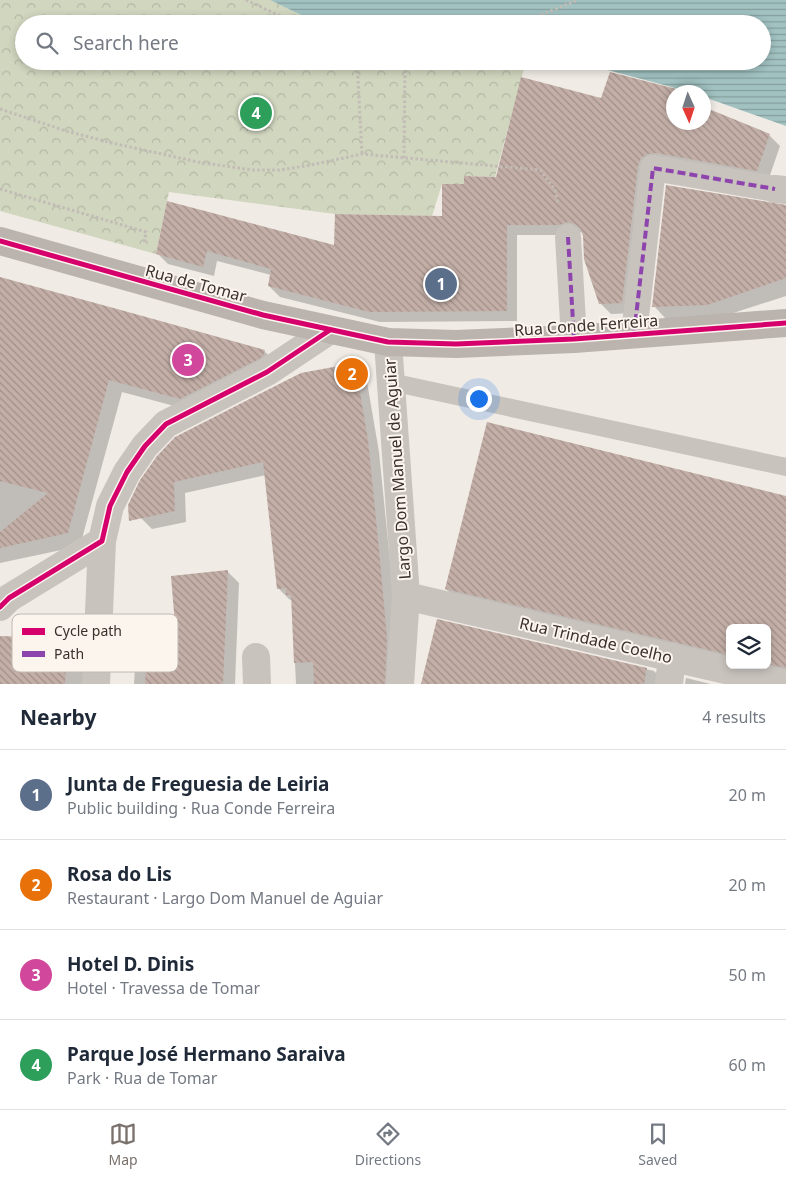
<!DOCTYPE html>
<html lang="en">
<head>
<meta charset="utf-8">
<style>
  body { margin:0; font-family:"Noto Sans",sans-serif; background:#f2f2f3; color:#1f2937 }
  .controls { position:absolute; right:15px; bottom:15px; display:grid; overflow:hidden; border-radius:8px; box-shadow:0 2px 8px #0003 }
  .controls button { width:45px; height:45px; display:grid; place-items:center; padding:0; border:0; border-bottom:1px solid #e0e1e3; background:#fff; color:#1f2937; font:25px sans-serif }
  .compass { position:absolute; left:666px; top:85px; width:45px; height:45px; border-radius:50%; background:#fff; box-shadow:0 2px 8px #0003; rotate:177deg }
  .you { position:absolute; left:478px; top:398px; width:18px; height:18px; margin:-12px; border:4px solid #fff; border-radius:50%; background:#1a73e8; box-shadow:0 0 0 8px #1a73e833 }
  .badge { display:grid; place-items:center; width:32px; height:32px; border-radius:50%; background:#7a716c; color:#fff; font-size:16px; font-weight:700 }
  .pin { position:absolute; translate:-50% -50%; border:2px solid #fff; box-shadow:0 1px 5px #0006 }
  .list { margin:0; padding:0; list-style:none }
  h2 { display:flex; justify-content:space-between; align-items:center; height:65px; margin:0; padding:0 20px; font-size:21px }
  h2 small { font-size:16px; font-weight:400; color:#747a83 }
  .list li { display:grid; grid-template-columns:32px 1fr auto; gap:15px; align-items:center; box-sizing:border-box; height:90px; padding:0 20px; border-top:1px solid #e0e1e3 }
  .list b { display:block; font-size:19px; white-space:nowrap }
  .list p { margin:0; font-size:16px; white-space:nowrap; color:#747a83 }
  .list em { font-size:16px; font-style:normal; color:#747a83 }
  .icon { flex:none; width:28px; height:28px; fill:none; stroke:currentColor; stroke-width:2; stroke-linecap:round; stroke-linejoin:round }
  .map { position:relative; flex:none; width:786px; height:684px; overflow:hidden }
  .search { position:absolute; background:#fff; box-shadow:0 2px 8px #0003; left:15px; right:15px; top:15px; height:55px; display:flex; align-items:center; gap:12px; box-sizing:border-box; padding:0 18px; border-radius:28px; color:#747a83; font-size:19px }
  .sheet { height:425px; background:#fff }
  nav { display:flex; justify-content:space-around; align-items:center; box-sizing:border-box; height:70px; border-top:1px solid #e0e1e3; background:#fff; font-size:14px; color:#747a83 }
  nav a { display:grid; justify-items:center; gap:2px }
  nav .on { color:#7a716c }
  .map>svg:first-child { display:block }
  .forest { fill:url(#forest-crowns) }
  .water { fill:url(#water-rules) }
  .shadow { fill:#0003 }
  .building { fill:url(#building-back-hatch) }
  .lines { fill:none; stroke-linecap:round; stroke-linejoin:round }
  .path { stroke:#c2bbb6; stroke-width:3; stroke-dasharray:2.5 2.5; stroke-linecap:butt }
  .service { stroke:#c9c3be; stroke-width:18 }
  .pedestrian { stroke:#c9c3be; stroke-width:26 }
  .minor { stroke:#c9c3be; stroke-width:28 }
  .secondary { stroke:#bab3ae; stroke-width:28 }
  .quiet { stroke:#8e44ad; stroke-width:4; stroke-dasharray:8 4; stroke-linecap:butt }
  .cycleway-casing { stroke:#fbf5ee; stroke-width:8 }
  .cycleway { stroke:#d6006c; stroke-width:5 }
  .labels { text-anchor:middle; stroke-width:4; stroke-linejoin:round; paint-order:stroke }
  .street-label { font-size:16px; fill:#3b302b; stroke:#fbf5ee }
  .key { fill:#fbf5ee; stroke:#c1bab4; stroke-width:1 }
  .key-label { font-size:14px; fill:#3b302b }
</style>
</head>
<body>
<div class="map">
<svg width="786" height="684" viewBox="0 0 786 684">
  <defs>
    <pattern id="forest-crowns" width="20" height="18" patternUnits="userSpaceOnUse" patternTransform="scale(1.25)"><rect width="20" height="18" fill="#d1d6bf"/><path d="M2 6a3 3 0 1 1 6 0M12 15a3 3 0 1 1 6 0" fill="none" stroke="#b4b8a4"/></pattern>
    <pattern id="water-rules" width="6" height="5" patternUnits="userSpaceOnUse" patternTransform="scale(1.25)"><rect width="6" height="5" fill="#a1c2c1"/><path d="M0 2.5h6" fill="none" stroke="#849e9d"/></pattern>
    <pattern id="building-back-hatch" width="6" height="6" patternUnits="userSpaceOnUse" patternTransform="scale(1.25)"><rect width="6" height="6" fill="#c3afa7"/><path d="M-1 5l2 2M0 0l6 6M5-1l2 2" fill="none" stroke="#a08f88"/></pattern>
  </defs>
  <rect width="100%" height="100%" fill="#f0ebe5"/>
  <polygon class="forest" points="0,0 270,0 320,24 24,24 24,61 526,61 495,177 464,176 464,184 442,184 432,216 335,214 169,192 156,254 0,211"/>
  <polygon class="water" points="270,0 786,0 786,126 704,97 704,92 690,92 574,61 762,61 762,24 320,24"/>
  <g class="shadow">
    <polygon points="611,73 685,92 674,92 674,122 704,122 704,108 770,136 780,146 768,181 667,163 633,313 611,314 601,304 583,233 579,232 570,235 517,235 517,321 380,322 280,297 269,286 271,275 217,261 214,276 168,264 158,254 168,203 335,247 443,218 465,185 497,179 602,100"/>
    <polygon points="786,207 786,296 721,317 666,319 654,306"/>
    <polygon points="0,278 264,351 277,363 193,411 122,392 80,546 0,563"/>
    <polygon points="355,365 366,376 379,452 399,651 396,684 296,684 292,599 290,600 278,588 266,475 185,493 186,522 152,529 141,518 141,503"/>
    <polygon points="786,497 786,677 734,665 767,665 767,628 730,628 730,664 459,602 446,589"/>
    <polygon points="227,571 239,583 235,684 237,684 134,684 135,668 147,669 178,638"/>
    <polygon points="438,621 654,671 667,684 422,684"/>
    <polygon points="0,637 55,639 84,670 83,684 0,684"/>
    <polygon points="686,678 711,684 685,684"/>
  </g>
  <g class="building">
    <polygon points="610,72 688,92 674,92 674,122 704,122 704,107 770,134 757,171 656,153 648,154 641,158 638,166 622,303 599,304 584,259 583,236 581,229 575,224 568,222 559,225 507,225 507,311 369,312 268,286 271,269 207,251 203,267 156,254 167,201 334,245 335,214 442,216 442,184 464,184 464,176 496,177 521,77 601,98"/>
    <polygon points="666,185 786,205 786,278 707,305 652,307"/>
    <polygon points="0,277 128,312 265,350 263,356 259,359 180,399 109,380 68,533 0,548 0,532 48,493 0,481"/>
    <polygon points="355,363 368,440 379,549 387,639 385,684 314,684 313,662 294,663 291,595 286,595 286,588 277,589 263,462 174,482 175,511 129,521 128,505 140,480 157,456 175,437 301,373"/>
    <polygon points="487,422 786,496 786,668 767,664 767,628 730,628 730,655 445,589"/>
    <polygon points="228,570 223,684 145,684 147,636 176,637 171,576"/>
    <polygon points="437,619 647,668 644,684 421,684"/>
    <polygon points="0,636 56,638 56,650 67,651 65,684 0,684"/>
  </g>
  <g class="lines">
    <g class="path">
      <polyline points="246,0 297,24"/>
      <polyline points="518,24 578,0"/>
      <polyline points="357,61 362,154"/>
      <polyline points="0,109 66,131 112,143 198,162 252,170 280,170 311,165 362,154 540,170 555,190 558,203"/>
      <polyline points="404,158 405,69 423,61"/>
      <polyline points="0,189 146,232 144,244"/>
    </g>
    <polyline class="service" points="391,382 786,467"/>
    <g class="pedestrian">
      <polyline points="568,237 574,339"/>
      <polyline points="634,334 653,168 775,189"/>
    </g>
    <g class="minor">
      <polyline points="775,189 786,190"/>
      <polyline points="388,342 406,596 400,684"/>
      <polyline points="406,596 786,684"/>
      <polyline points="0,607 9,598 102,541 110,506 127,472 145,446 166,424 267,372 330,330"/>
      <polyline points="256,657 257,684"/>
      <polyline points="96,684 102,541"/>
      <polyline points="669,684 672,657"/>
    </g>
    <polyline class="secondary" points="0,241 263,315 388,342 456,344 574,339 786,323"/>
    <g class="quiet">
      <polyline points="568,237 574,339"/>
      <polyline points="634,334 653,168 775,189"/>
    </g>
    <defs>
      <g id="cycleway">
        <polyline points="0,241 263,315 388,342 456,344 574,339 786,323"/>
        <polyline points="0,607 9,598 102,541 110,506 127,472 145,446 166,424 267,372 330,330"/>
      </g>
    </defs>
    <use href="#cycleway" class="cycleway-casing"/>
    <use href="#cycleway" class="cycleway"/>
  </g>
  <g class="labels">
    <g class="street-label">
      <text transform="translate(196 283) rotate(15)" y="6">Rua de Tomar</text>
      <text transform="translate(586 325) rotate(-4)" y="6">Rua Conde Ferreira</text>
      <text transform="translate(397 469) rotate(-94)" y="6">Largo Dom Manuel de Aguiar</text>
      <text transform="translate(596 640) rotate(13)" y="6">Rua Trindade Coelho</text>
    </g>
  </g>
  <rect x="12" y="614" width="166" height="58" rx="8" class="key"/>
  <rect x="22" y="628" width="23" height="7" fill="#d6006c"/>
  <rect x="22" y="651" width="23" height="6" fill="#8e44ad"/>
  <g class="key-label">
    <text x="54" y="636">Cycle path</text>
    <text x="54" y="659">Path</text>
  </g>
</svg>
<div class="controls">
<button><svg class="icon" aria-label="layers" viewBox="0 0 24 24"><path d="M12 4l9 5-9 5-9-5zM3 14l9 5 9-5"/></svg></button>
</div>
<svg class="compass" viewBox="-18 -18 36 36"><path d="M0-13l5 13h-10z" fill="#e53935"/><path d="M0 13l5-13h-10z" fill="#747a83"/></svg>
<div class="you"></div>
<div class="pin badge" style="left:441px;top:284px;background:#5c6f8a">1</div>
<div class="pin badge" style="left:352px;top:374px;background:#e8710a">2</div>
<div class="pin badge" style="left:188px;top:360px;background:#d1479c">3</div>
<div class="pin badge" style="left:256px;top:113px;background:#2e9e5b">4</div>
<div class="search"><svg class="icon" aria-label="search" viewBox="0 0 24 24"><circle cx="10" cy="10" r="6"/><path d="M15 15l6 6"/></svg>Search here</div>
</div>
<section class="sheet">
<h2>Nearby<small>4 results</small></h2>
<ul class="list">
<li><span class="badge" style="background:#5c6f8a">1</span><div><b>Junta de Freguesia de Leiria</b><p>Public building · Rua Conde Ferreira</p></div><em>20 m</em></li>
<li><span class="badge" style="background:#e8710a">2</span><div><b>Rosa do Lis</b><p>Restaurant · Largo Dom Manuel de Aguiar</p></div><em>20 m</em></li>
<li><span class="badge" style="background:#d1479c">3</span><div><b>Hotel D. Dinis</b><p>Hotel · Travessa de Tomar</p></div><em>50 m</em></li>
<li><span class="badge" style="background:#2e9e5b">4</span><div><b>Parque José Hermano Saraiva</b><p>Park · Rua de Tomar</p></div><em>60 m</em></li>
</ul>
</section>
<nav>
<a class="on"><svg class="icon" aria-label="map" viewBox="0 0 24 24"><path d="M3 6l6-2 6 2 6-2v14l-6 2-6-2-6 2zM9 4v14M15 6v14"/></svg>Map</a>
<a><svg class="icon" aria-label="directions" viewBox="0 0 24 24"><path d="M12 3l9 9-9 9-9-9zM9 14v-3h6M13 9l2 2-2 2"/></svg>Directions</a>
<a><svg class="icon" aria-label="saved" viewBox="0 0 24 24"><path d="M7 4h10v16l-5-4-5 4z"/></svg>Saved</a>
</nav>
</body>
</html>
